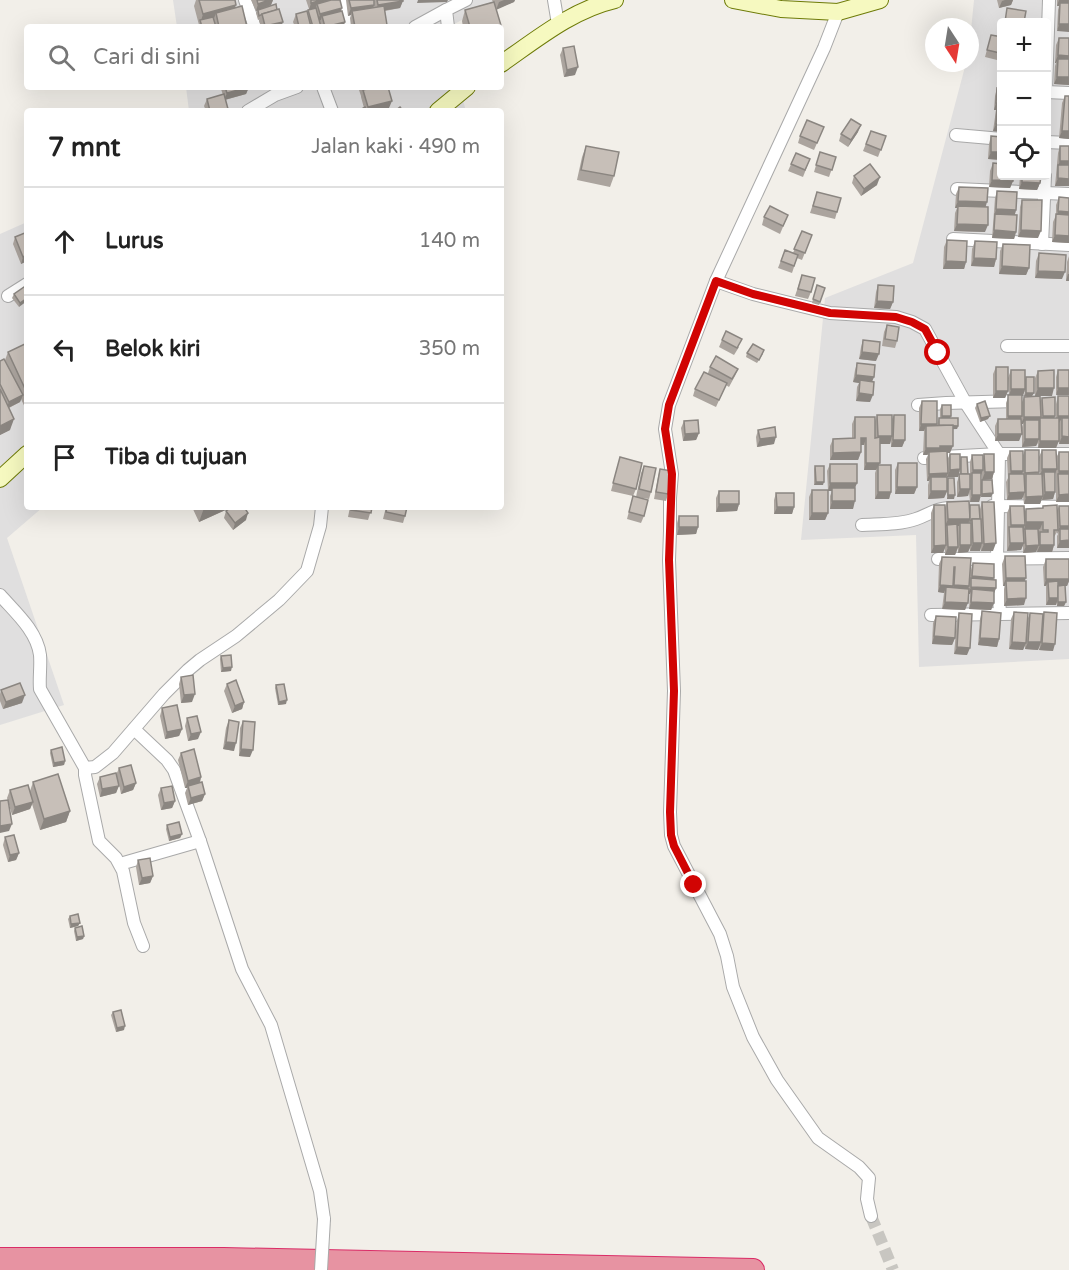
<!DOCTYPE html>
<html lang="id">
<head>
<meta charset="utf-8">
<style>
  body { margin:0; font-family:"Varela Round",sans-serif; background:#f6f6f6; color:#222 }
  .controls { position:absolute; right:18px; top:18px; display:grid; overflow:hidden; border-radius:6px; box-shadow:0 6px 24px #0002 }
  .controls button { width:54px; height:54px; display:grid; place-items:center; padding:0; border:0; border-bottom:2px solid #e0e0e0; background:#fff; color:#222; font:30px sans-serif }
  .compass { position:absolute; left:925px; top:18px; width:54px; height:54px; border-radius:50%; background:#fff; box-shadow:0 6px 24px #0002; rotate:168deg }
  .stop { position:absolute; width:18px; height:18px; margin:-14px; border:4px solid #d10403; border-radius:50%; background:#fff }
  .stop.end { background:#d10403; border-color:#fff; box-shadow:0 2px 6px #0008 }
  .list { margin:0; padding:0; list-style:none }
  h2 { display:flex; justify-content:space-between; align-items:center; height:78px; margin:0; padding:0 24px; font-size:26px }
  h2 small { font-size:20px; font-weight:400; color:#767676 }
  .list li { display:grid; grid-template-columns:39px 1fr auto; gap:18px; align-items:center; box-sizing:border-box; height:108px; padding:0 24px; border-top:2px solid #e0e0e0 }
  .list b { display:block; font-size:22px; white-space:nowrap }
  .list em { font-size:20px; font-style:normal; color:#767676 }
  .icon { flex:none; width:33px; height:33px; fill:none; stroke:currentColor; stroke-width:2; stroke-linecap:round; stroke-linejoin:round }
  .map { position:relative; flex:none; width:1069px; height:1270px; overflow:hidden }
  .search { position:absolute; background:#fff; box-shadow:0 6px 24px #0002; left:24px; top:24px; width:480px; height:66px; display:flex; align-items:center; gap:15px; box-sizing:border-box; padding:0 21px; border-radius:6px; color:#767676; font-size:22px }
  .panel { position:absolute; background:#fff; box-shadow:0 6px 24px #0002; left:24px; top:108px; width:480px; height:402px; border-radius:6px }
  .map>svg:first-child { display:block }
  .residential { fill:#e0dfdf; fill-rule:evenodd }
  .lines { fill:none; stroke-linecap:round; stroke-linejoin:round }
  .street-tunnel { stroke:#c8c6c1; stroke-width:12; stroke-dasharray:12 6; stroke-linecap:butt }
  .street-casing { stroke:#a9a9a9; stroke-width:14 }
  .secondary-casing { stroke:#6e7b07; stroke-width:18 }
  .highway-casing { stroke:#da2c67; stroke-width:24 }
  .street { stroke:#fff; stroke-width:12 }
  .secondary { stroke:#f6f9c0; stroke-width:16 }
  .highway { stroke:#e793a2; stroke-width:22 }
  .street-bridge-casing { stroke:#a9a9a9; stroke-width:14; stroke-linecap:butt }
  .street-bridge { stroke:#fff; stroke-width:12 }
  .wall { fill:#aba49e }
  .shaded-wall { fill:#8b8681 }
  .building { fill:#c7bfb8; stroke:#8b8681; stroke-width:1.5 }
  .route { stroke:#d10403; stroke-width:8 }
</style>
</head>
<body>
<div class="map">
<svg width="1069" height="1270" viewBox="0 0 1069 1270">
  <rect width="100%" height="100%" fill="#f2efe9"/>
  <g class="residential">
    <polygon points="173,0 498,0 449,27 177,27"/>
    <path d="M974,0H1069V659L919,667L916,535L801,540L825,298L913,263L966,63H970V40ZM1002,22H1046V176H1002Z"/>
    <polygon points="186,87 459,87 466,111 189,111"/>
    <polygon points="27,222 27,507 43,507 7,538 64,705 0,725 0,234"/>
  </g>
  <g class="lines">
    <polyline class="street-tunnel" points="871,1216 893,1270"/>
    <defs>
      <g id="street">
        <polyline points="245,0 255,27"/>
        <polyline points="343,0 348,27"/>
        <polyline points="554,0 558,24"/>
        <polyline points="838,12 824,48 716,281 669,405 665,429 672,474 670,498 670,531 669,560 674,691 670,812 671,835 674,846 720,934 727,956 733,987 753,1037 777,1080 818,1138 859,1167 869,1178 867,1199 871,1216"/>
        <polyline points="415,27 446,10"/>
        <polyline points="448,27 446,10 466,0"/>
        <polyline points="323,87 332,111"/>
        <polyline points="1046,90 1049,0"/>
        <polyline points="1046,92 1069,93"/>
        <polyline points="248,111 275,95 297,87"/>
        <polyline points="956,135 1002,139"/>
        <polyline points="1046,142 1069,143"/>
        <polyline points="957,189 1069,194"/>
        <polyline points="953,239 1069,245"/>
        <polyline points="1042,244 1045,176"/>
        <polyline points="716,281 753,294 830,313 896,317 912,322 925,329 965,402 999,454 997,560 1000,614"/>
        <polyline points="8,296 27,284"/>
        <polyline points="1007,346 1069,346"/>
        <polyline points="918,405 946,403 1020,401"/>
        <polyline points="924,458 999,454 1069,454"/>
        <polyline points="992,506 1069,507"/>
        <path d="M862,525C879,524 899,525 916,519C928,515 934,509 948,508"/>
        <polyline points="938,559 1069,558"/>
        <path d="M0,595C15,612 37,631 40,655C41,666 39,678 40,689L85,768"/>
        <polyline points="931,615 1069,613"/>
        <polyline points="134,729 167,760 174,770 200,841 242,969 271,1025 320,1191 324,1219"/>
        <polyline points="120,864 200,841"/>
        <polyline points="143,946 134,923 123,871 116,858 99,841 85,775 85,768 95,767 113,753 164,694 188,670 200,660 236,636 279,600 307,571 320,526 322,507"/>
      </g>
      <g id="secondary">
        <polyline points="733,0 781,9 838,12 880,0"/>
        <path d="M501,64C537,39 572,10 615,0"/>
        <polyline points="438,111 467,87"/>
        <polyline points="0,479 27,454"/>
      </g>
      <polyline id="highway" points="0,1259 224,1259 753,1270"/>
    </defs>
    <use href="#street" class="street-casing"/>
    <use href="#secondary" class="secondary-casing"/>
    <use href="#highway" class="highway-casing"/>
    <use href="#street" class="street"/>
    <use href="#secondary" class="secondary"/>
    <use href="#highway" class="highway"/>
    <defs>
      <polyline id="street-bridge" points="321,1270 324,1219"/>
    </defs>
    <use href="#street-bridge" class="street-bridge-casing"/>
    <use href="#street-bridge" class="street-bridge"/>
  </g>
  <g class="wall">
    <polygon points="196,0 235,0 235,8 247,27 198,27 199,25 194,6"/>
    <polygon points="251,0 273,0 271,5 281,27 261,27 259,21 260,19 258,20 256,13 257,11 256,11"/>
    <polygon points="306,0 340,0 341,11 345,22 343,27 295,27 293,22 296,14 307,12 309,9"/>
    <polygon points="346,0 403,0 400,8 385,11 386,27 351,27 350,18 351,15 348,16"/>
    <polygon points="492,0 515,0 514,2 496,9 503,32 501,38 501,27 463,27 462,21 465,10 493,2"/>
    <polygon points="997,0 1013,0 1011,5 999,8"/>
    <polygon points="1057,0 1069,0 1057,31 1058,10 1059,6 1057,6"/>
    <polygon points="991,35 1000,53 997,60 985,57"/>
    <polygon points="1059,38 1069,38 1069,85 1054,84 1055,66 1056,63 1055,63 1056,45"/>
    <polygon points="563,48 575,75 564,77 560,55"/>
    <polygon points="222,87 249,87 246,94 225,100 228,109 227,111 206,111 204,106 207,99 223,95 221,89"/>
    <polygon points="358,87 388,87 389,108 358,111 364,108 361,97 361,95 361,96"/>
    <polygon points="997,88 1002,89 1002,132 993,131 996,110 994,110 995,96"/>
    <polygon points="1065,96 1069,96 1069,139 1059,138 1062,103"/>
    <polygon points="871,131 886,136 878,157 863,151"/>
    <polygon points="858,132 848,147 839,141 841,134"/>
    <polygon points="821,134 814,150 798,143 800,136"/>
    <polygon points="991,136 1002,137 1002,160 988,159 989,144"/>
    <polygon points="586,146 614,176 610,187 577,180 582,157"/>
    <polygon points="1060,146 1069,146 1069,186 1055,186 1058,153"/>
    <polygon points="820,152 836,157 829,177 814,172"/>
    <polygon points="796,153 810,159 803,177 788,171"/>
    <polygon points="993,163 1013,181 1010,188 989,187 990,171"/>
    <polygon points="854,176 877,185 861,196 852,183"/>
    <polygon points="1020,176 1041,176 1040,183 1037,190 1019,189"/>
    <polygon points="959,187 985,207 985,232 954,231 955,213 957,208 955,208 956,194"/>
    <polygon points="997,191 1016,210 1015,214 1016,232 1014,239 992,238 995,198"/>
    <polygon points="817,192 837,212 835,219 810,213"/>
    <polygon points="1059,197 1069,198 1069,243 1052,242 1053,222 1056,215 1056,205"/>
    <polygon points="1022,200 1038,238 1018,237 1020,207"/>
    <polygon points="788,215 780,234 762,225 764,217"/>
    <polygon points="802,231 812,235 802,260 797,258 792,273 778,268 785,250 793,253"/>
    <polygon points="15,237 27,261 21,264 13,244"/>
    <polygon points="947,240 966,262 964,269 943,269 944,247"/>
    <polygon points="975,241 996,259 994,267 971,266 972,249"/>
    <polygon points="1003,244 1029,268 1026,275 999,274 1000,251"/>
    <polygon points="1039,253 1062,279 1035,278 1036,261"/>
    <polygon points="1069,256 1069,281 1066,281 1067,262"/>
    <polygon points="802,275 811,292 808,299 795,296"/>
    <polygon points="817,285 825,288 819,305 812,303"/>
    <polygon points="878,285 893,302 890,309 874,308 876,292"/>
    <polygon points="27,291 19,307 12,298 14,294"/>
    <polygon points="887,325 897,341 895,348 882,346 884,332"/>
    <polygon points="722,340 739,347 734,355 719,347"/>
    <polygon points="863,340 876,361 859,359 861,347"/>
    <polygon points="27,343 27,412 21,399 20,402 9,408 10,430 0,435 0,361 5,360 8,352"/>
    <polygon points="747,353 763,354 757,363 746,357"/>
    <polygon points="857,363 874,377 872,381 870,402 856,401 857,387 859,383 853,382 855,370"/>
    <polygon points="710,367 738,369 735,376 729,387 726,385 716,407 693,396 695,389 708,373"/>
    <polygon points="996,367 1008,391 1005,398 993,398 993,374"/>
    <polygon points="1011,370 1025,378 1034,393 1032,396 1024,396 1025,391 1022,396 1022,402 1024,397 1040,403 1042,398 1054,418 1056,418 1056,404 1058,396 1069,444 1059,444 1059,423 1056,448 1038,448 1038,443 1036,446 1022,447 1022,427 1023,424 1022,424 1019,441 995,441 995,426 998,419 1006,419 1006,403 1009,395 1008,378"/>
    <polygon points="1058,370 1069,370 1056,395 1056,377"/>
    <polygon points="1038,371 1052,396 1035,396 1035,378"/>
    <polygon points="922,401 937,424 936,425 937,425 939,418 940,418 940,409 942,405 950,418 958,426 957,429 953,429 950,453 947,453 947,460 950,454 960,459 968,474 970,474 970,462 972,455 983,459 984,454 994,472 992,479 982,480 982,473 981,476 981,483 982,480 993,493 991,497 981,497 981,495 979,502 970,502 969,492 968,496 957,497 957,482 960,474 960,471 958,477 947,477 947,475 946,477 947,481 948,478 954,499 947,499 947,492 944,498 928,499 928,485 929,481 927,481 926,459 928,455 923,455 924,431 919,431 919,408"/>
    <polygon points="977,404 988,419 980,422 975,408"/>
    <polygon points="877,415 892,419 894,415 905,440 902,447 891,447 891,440 890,444 880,444 879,465 891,492 889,499 875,499 875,473 876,470 864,470 864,445 861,445 861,452 858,460 830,460 830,446 833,439 852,438 852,424 855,417 875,421"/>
    <polygon points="684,421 699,433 696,440 683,441 681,428"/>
    <polygon points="758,430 774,444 757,447 756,437"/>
    <polygon points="1025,450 1039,472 1039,474 1040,474 1039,457 1042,450 1056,458 1059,452 1069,452 1069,502 1056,502 1056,470 1055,474 1055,492 1053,499 1042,500 1042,498 1040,504 1024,504 1023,496 1022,499 1007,500 1006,482 1008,478 1007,458 1010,451 1023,455"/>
    <polygon points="620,457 636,489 633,496 611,491"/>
    <polygon points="898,463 917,487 914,494 895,494 895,470"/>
    <polygon points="830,464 857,483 855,488 853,509 830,509 830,496 832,491 828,491 828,513 825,520 809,520 809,497 812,490 828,490 827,471"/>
    <polygon points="644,466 651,492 649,499 636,497 641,473"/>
    <polygon points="815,466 823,485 814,485 814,469"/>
    <polygon points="660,469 668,494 666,501 654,499 658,477"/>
    <polygon points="719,491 739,504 737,511 716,512 716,498"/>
    <polygon points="776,493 794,507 792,514 774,514 774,500"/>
    <polygon points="633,496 644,516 641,523 627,519"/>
    <polygon points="947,502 970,506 980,519 980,509 982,502 993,551 981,551 981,546 980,551 970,551 970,548 968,552 958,553 958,548 955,555 945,555 945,548 943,553 931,553 931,513 934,505 945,508"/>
    <polygon points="1010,506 1024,514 1026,509 1042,508 1043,506 1057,511 1059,506 1069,506 1069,548 1057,548 1057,536 1058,534 1057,532 1054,537 1054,545 1052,552 1037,552 1037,549 1036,552 1023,553 1023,545 1021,550 1007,551 1007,513"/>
    <polygon points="192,507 244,507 246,520 233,530 224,518 226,511 230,508 199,522"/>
    <polygon points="350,507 372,507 368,520 348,517"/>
    <polygon points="386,507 405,516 403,523 383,519"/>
    <polygon points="679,516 698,527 696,534 677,535 677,523"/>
    <polygon points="1005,556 1024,605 1004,606 1004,589 1005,586 1003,586 1002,564"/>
    <polygon points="942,557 971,570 973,563 993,580 996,588 994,593 994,603 991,610 969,609 970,594 968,594 965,610 942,609 944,593 938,592 939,564"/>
    <polygon points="1046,559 1069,559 1069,581 1067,586 1065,586 1066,602 1064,606 1057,606 1057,602 1056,605 1046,605 1046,586 1044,586 1043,567"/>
    <polygon points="982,611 999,639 997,647 978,645 980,619"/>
    <polygon points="1014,612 1028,618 1030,613 1042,617 1044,612 1053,651 1039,650 1040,645 1038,650 1025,649 1025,645 1023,650 1009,649 1011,619"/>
    <polygon points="959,613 967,655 954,654 957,620"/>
    <polygon points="936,616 955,638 952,645 932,644 933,623"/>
    <polygon points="221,656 231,671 221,672 220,659"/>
    <polygon points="181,677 192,702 181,703 179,684"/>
    <polygon points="227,684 244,702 242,709 232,713 224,691"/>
    <polygon points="276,685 286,704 278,705 275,688"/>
    <polygon points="1,690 22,703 3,709 0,701 0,694"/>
    <polygon points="162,708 182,729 179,736 165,739 160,716"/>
    <polygon points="187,718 198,739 188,741 185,726"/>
    <polygon points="229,720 234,751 223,749 226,728"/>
    <polygon points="243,721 250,757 239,756 240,728"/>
    <polygon points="51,750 65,761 64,765 53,767 50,753"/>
    <polygon points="181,753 201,777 200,783 205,794 202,801 188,805 185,793 187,788 185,788 178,760"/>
    <polygon points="119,768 136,783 133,790 121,794 119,784 116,793 100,797 97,784 100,777 116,775"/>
    <polygon points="33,782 70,811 66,822 40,830 32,804 30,809 12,815 7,798 10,790 30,791"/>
    <polygon points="161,788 175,801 172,808 161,810 158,795"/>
    <polygon points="167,825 182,834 180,838 169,841 166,829"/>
    <polygon points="5,837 19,853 16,860 8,862 3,845"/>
    <polygon points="138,860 153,876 150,883 139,885 136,867"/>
    <polygon points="70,916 80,923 78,926 70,928 68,919"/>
    <polygon points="75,928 84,936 83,939 76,941 74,931"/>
    <polygon points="113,1012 124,1030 116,1032 111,1015"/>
  </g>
  <g class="shaded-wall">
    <polygon points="269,0 273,0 271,5 256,11 258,4"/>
    <polygon points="322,0 335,0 317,4 316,8 309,10 311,3"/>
    <polygon points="418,0 448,0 447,2 417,3"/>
    <polygon points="504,0 515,0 514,2 496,10 499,2"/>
    <polygon points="1005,0 1013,0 1011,5 999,8 1002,1"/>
    <polygon points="1059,0 1069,0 1069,6 1060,3 1059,6 1057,6"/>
    <polygon points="403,1 400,8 375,12 378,5"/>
    <polygon points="236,5 232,16 216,13 213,21 201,21 203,14"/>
    <polygon points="374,5 372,13 352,11 351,15 348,16 351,8"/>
    <polygon points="342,8 340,15 322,16 321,20 318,21 320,14"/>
    <polygon points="283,22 281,27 265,27 265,26"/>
    <polygon points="345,22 343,27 326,27"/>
    <polygon points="1059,24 1069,24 1069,32 1057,31"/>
    <polygon points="1058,55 1069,56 1069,63 1058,59 1056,63 1055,63"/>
    <polygon points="578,67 575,75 564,77 567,70"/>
    <polygon points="1057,77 1069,77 1069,85 1054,84"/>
    <polygon points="249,87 246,94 224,100 227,93"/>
    <polygon points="280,87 291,87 279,90"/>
    <polygon points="392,101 389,108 377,111 367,111 368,107"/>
    <polygon points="996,103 1002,103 1002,111 997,106 996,110 994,110"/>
    <polygon points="996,124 1002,124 1002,132 993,131"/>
    <polygon points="861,125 858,132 848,147 851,140"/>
    <polygon points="1062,131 1069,131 1069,139 1059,138"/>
    <polygon points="991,152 1002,152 1002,160 988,159"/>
    <polygon points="1060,161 1069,161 1069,169 1058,165 1057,168"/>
    <polygon points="880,177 877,185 861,196 864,189"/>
    <polygon points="1058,178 1069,179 1069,186 1055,186"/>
    <polygon points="992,180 1013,181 1010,188 989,187"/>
    <polygon points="1022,182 1040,183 1037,190 1019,189"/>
    <polygon points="958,201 987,202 985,209 958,206 957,208 955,208"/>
    <polygon points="996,209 1016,210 1014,217 995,214 994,217"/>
    <polygon points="1058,211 1069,212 1069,219 1056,219"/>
    <polygon points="957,224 988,225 985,232 954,231"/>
    <polygon points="994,230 1016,232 1014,239 992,238"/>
    <polygon points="1021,230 1041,231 1038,238 1018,237"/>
    <polygon points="1055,235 1069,236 1069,243 1052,242"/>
    <polygon points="27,255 27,261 21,264 23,257"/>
    <polygon points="974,258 996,259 994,267 971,266"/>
    <polygon points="946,261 966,262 964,269 943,269"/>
    <polygon points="1002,266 1029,268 1026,275 999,274"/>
    <polygon points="1038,271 1065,272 1062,279 1035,278"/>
    <polygon points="1068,274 1069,274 1069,281 1066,281"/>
    <polygon points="27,298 27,301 19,307 20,303"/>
    <polygon points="877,301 893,302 890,309 874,308"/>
    <polygon points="862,352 879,354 876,361 859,359"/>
    <polygon points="856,375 874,377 871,384 860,380 859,383 853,382"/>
    <polygon points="1038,388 1054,388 1052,396 1035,396"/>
    <polygon points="1058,388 1069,388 1069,395 1056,395"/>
    <polygon points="1011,389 1025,389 1023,396 1009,396"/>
    <polygon points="996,391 1008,391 1005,398 993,398"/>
    <polygon points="859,393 873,395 870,402 856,401"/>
    <polygon points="1026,393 1034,393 1032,396 1024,396"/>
    <polygon points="23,395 20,402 6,409 9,402"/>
    <polygon points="942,416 951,416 950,419 940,420"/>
    <polygon points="990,416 988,419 980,422 981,418"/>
    <polygon points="1008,416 1022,416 1019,424 1006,424"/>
    <polygon points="1043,416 1055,416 1053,423 1040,423"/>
    <polygon points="1058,416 1069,416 1069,420 1062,418 1059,423 1056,423"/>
    <polygon points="1024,417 1041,417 1038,424 1025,420 1023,424 1021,424"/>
    <polygon points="14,419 10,430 0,435 0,426"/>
    <polygon points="921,424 937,424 934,431 926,426 924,431 919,431"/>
    <polygon points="939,426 958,426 957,429 937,430"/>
    <polygon points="699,433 696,440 683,441 685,434"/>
    <polygon points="998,434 1022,434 1019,441 995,441"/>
    <polygon points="878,436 892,436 890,444 875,444"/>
    <polygon points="1062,436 1069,437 1069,444 1059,444"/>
    <polygon points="776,437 774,444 757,447 760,439"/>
    <polygon points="861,438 866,438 864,445 858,445"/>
    <polygon points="1025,439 1039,439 1036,446 1022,447"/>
    <polygon points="893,440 905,440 902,447 891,447"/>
    <polygon points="1040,441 1059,441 1056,448 1038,448"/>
    <polygon points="940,446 953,446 950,453 929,452 927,455 923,455 926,448"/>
    <polygon points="861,452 858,460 830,460 833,453"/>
    <polygon points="866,463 880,463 876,470 864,470"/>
    <polygon points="960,469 958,477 947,477 950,470"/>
    <polygon points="1042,469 1057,469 1054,476 1044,472 1043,477 1040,477"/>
    <polygon points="973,470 983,470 980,477 972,473 970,478"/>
    <polygon points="1011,471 1023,471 1021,478 1009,476"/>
    <polygon points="1059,471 1069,471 1069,478 1058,474 1056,479"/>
    <polygon points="985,472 994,472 992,479 982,480"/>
    <polygon points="948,473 945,481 931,477 929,481 927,481 929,474"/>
    <polygon points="816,482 824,482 823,485 814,485"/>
    <polygon points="830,483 857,483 854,490 832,488 832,491 828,491"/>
    <polygon points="897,487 917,487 914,494 895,494"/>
    <polygon points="960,489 970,489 968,496 957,497"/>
    <polygon points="931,491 947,491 944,498 928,499"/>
    <polygon points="878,492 891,492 889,499 875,499"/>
    <polygon points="1025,492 1022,499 1007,500 1009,493"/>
    <polygon points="1045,492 1055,492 1053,499 1042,500"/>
    <polygon points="993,493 991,497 981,497 982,494"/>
    <polygon points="1069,494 1069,502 1056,502 1059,495"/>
    <polygon points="948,495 955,495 954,499 947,499"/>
    <polygon points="972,495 981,495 979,502 970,502"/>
    <polygon points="1043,496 1040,504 1024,504 1026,497"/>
    <polygon points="832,501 855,501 853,509 830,509"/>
    <polygon points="719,504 739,504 737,511 716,512"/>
    <polygon points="205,507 232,507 199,522 204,508"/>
    <polygon points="777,507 794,507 792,514 774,514"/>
    <polygon points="248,513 246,520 233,530 235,523"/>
    <polygon points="812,513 828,513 825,520 809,520"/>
    <polygon points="948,519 970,519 967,526 960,523 959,526 945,526"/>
    <polygon points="1026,522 1043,522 1040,529 1024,530"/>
    <polygon points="1011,525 1025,525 1022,532 1009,529"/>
    <polygon points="1060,526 1069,526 1069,533 1060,529 1057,534"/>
    <polygon points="679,527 698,527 696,534 677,535"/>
    <polygon points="1069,540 1069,548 1057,548 1060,541"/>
    <polygon points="973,543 982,543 980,551 970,551"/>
    <polygon points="996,543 993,551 981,551 984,544"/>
    <polygon points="1010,543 1024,543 1021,550 1007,551"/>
    <polygon points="946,545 943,553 931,553 934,546"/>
    <polygon points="960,545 971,545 968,552 958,553"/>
    <polygon points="1039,545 1036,552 1023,553 1026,546"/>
    <polygon points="1040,545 1054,545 1052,552 1037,552"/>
    <polygon points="948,547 958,547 955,555 945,555"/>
    <polygon points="972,576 994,578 991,585 971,580"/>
    <polygon points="1006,578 1026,578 1023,585 1006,581 1005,586 1003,586"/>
    <polygon points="1046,579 1069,579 1069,581 1067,586 1048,586 1048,582 1046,586 1044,586"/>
    <polygon points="940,585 953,586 950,593 946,587 944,593 938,592"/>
    <polygon points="954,585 969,586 967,594 951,593"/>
    <polygon points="971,587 996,588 993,596 972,589 970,594 968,594"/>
    <polygon points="1026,598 1024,605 1004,606 1007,599"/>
    <polygon points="1049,598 1058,598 1056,605 1046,605"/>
    <polygon points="945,602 968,603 965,610 942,609"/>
    <polygon points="971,602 994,603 991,610 969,609"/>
    <polygon points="1058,602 1066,602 1064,606 1057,606"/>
    <polygon points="934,636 955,638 952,645 932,644"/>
    <polygon points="980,638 999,639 997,647 978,645"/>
    <polygon points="1012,642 1026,643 1023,650 1009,649"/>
    <polygon points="1028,642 1041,642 1038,650 1025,649"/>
    <polygon points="1042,643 1055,644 1053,651 1039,650"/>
    <polygon points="957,647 970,648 967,655 954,654"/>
    <polygon points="232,667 231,671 221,672 223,668"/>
    <polygon points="195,694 192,702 181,703 184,695"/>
    <polygon points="25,695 22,703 3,709 6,702"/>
    <polygon points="287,700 286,704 278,705 279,702"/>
    <polygon points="244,702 242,709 232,713 235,706"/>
    <polygon points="182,729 179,736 165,739 167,732"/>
    <polygon points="201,732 198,739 188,741 191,734"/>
    <polygon points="226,742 236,743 234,751 223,749"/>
    <polygon points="241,749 253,750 250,757 239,756"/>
    <polygon points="65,761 64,765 53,767 54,763"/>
    <polygon points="201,777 199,785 188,786 187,788 185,788 188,781"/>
    <polygon points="136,783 133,790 121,794 124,787"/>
    <polygon points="119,786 116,793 100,797 102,789"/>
    <polygon points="205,794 202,801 188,805 191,798"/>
    <polygon points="175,801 172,808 161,810 164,803"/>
    <polygon points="33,802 30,809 12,815 15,807"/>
    <polygon points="70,811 66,822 40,830 44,819"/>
    <polygon points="12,824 9,831 0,833 0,826"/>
    <polygon points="182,834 180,838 169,841 170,837"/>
    <polygon points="19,853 16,860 8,862 10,855"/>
    <polygon points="153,876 150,883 139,885 142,878"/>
    <polygon points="80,923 78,926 70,928 71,924"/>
    <polygon points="84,936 83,939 76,941 77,937"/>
    <polygon points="125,1026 124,1030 116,1032 117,1028"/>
  </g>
  <g class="building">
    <polygon points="199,0 235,0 236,5 203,14"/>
    <polygon points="257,0 269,0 258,4"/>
    <polygon points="311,0 322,0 311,3"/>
    <polygon points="331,0 340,0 342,8 320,14 317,4"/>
    <polygon points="349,0 374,0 374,5 351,8"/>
    <polygon points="377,0 403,0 403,1 378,5"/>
    <polygon points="494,2 503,32 501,33 501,27 470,27 465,10"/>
    <polygon points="1060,3 1069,3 1069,24 1059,24"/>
    <polygon points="276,4 277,10 262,14 261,15 259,16 258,10"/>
    <polygon points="242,6 247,27 219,27 216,13"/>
    <polygon points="384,6 387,25 372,27 355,27 352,11"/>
    <polygon points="316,8 321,27 313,27 308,10"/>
    <polygon points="1007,8 1026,11 1024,22 1005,22"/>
    <polygon points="279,9 283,22 265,26 262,14"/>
    <polygon points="307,11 311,27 299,27 296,14"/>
    <polygon points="342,11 345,22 325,27 322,16"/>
    <polygon points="213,17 216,27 202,27 200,20"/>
    <polygon points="1047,30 1050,30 1049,45 1047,44"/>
    <polygon points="991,35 1002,37 1002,46 1000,53 987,50"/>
    <polygon points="1059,38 1069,38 1069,56 1058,55"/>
    <polygon points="574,46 578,67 567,70 563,48"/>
    <polygon points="1058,59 1069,59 1069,77 1057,77"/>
    <polygon points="225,87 249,87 227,93"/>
    <polygon points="374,87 388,87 392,101 368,107 363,90"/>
    <polygon points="997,88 1002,89 1002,103 996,103"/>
    <polygon points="1047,89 1048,89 1047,124"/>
    <polygon points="224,94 228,109 219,111 210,111 207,99"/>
    <polygon points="1065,96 1069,96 1069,131 1062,131"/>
    <polygon points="997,106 1002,106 1002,124 996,124"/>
    <polygon points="365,107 367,111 358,111"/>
    <polygon points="400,107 403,111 395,111"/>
    <polygon points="851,119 861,125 851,140 841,134"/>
    <polygon points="807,120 824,127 817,143 800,136"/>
    <polygon points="871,131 886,136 881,150 866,144"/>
    <polygon points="991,136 1002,137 1002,152 991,152"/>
    <polygon points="586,146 619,152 614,176 581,170"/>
    <rect x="1060" y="146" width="9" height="15"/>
    <polygon points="820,152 836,157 832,170 816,165"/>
    <polygon points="796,153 810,159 805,170 791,164"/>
    <polygon points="993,163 1002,164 1002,176 1013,176 1013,181 992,180"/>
    <polygon points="870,164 880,177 864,189 854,176"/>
    <polygon points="1058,165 1069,165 1069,179 1058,178"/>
    <polygon points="1022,176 1041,176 1040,183 1022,182"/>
    <polygon points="959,187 988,188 987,202 958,201"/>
    <polygon points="997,191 1017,192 1016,210 996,209"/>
    <polygon points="817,192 841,198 837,212 813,206"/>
    <polygon points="1059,197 1069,198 1069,212 1058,211"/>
    <polygon points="1022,200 1042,200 1041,231 1021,230"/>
    <polygon points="770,206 788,215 783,226 764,217"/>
    <polygon points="958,206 988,207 988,225 957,224"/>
    <polygon points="995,214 1017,215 1016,232 994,230"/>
    <polygon points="1056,214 1069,215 1069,236 1055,235"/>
    <polygon points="802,231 812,235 805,253 794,249"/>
    <polygon points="27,232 27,255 23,257 15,237"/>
    <polygon points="947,240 967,241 966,262 946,261"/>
    <polygon points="975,241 997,242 996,259 974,258"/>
    <polygon points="1003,244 1030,245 1029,268 1002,266"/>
    <polygon points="785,250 798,255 794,266 781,261"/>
    <polygon points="1039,253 1066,255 1065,272 1038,271"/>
    <polygon points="802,275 815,278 811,292 798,289"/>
    <polygon points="817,285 825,288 820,302 813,299"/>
    <polygon points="878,285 894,286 893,302 877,301"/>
    <polygon points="24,287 27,291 27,298 20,303 14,294"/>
    <polygon points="887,325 899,327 897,341 885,339"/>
    <polygon points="726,331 742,339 737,348 722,340"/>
    <polygon points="863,340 880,342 879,354 862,352"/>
    <polygon points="27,343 27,393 8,352"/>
    <polygon points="753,344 764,350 759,360 747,353"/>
    <polygon points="716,356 738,369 732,379 710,367"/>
    <polygon points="4,359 23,395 9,402 0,384 0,361"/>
    <polygon points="857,363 875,365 874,377 856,375"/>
    <rect x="996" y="367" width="12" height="24"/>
    <rect x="1011" y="370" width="14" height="19"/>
    <polygon points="1054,370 1054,388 1038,388 1038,371"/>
    <rect x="1058" y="370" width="11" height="18"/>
    <polygon points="704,372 727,383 719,400 695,389"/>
    <rect x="1026" y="377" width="8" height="16"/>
    <polygon points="860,380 874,382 873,395 859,393"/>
    <polygon points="0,389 14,419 0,426"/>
    <rect x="1008" y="395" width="14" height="21"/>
    <polygon points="1040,396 1041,417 1024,417 1024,397"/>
    <rect x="1058" y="396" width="11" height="20"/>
    <polygon points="1055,397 1055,416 1043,416 1042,398"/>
    <polygon points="922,401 937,401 937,424 921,424"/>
    <polygon points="985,401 990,416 981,418 977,404"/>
    <rect x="942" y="405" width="9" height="11"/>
    <polygon points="877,415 892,415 892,436 878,436"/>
    <polygon points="894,415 905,415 905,440 893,440"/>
    <polygon points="855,417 875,417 875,438 880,437 880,463 866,463 866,438 861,438 861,452 833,453 833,439 855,438"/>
    <polygon points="939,418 958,418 958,426 939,425"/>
    <rect x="1040" y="418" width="19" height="23"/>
    <polygon points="1062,418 1069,418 1069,437 1062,436"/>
    <polygon points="998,419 1021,419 1022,434 998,434"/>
    <polygon points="698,420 699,433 685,434 684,421"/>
    <rect x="1025" y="420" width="14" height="19"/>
    <polygon points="953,425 953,446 940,446 940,448 926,448 926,426"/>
    <polygon points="775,427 776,437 760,439 758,430"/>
    <polygon points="1025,450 1039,450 1039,472 1025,473"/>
    <polygon points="1042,450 1056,450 1057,469 1042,469"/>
    <polygon points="947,451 948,473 929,474 929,452"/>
    <polygon points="1010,451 1023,451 1023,471 1011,471"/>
    <rect x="1059" y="452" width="10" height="19"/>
    <polygon points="950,454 960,454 960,469 950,470"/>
    <polygon points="984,454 994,454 994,472 985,472"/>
    <polygon points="972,455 983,455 983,470 973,470"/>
    <polygon points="620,457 642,463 636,489 613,483"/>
    <polygon points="961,457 967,457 968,474 961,474"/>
    <polygon points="898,463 917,463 917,487 897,487"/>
    <rect x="830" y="464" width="27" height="19"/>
    <rect x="878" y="465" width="13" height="27"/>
    <polygon points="644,466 656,468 651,492 639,489"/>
    <polygon points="815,466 824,466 824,482 816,482"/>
    <polygon points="660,469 672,471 668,494 656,492"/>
    <polygon points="1044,472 1055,472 1055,492 1045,492"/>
    <rect x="972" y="473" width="9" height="22"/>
    <polygon points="959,474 970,474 970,489 960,489"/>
    <polygon points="1009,474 1024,474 1025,492 1009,493"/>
    <polygon points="1026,474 1042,474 1043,496 1026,497"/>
    <polygon points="1058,474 1069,474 1069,494 1059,495"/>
    <rect x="931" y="477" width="16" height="14"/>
    <polygon points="948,478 954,478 955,495 948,495"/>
    <polygon points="982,480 992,480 993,493 982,494"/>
    <rect x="832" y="488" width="23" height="13"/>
    <rect x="812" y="490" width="16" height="23"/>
    <rect x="719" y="491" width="20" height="13"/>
    <polygon points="776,493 794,493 794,507 777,507"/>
    <polygon points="633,496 648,500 644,516 629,512"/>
    <polygon points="969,501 970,519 948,519 947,502"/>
    <polygon points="982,502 994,502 996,543 984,544"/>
    <polygon points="934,505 945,505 946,545 934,546"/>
    <polygon points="970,505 979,505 980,519 972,519 971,521 970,521"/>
    <polygon points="1057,505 1058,530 1054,530 1054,545 1040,545 1040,532 1048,532 1048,530 1043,530 1043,522 1026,522 1026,509 1043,508 1043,506"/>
    <polygon points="1010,506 1024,506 1025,525 1011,525"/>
    <polygon points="1059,506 1069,506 1069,526 1060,526"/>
    <polygon points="232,507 244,507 248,513 235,523 226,511"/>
    <polygon points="351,507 372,507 371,513 351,510"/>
    <polygon points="387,507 407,507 405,516 386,512"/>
    <rect x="679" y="516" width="19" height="11"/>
    <polygon points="972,519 981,519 982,543 973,543"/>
    <rect x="960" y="523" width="11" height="22"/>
    <polygon points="957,524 958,547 948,547 947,525"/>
    <polygon points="1009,527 1023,527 1024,543 1010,543"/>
    <polygon points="1025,529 1038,529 1039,545 1026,546"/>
    <polygon points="1060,529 1069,529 1069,540 1060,541"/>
    <polygon points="1005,556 1025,556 1026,578 1006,578"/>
    <polygon points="942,557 971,558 969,586 954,585 955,567 954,567 953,586 940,585"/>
    <rect x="1046" y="559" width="23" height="20"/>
    <polygon points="973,563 994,564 994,578 972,576"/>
    <polygon points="971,578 996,580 996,588 971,587"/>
    <polygon points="1006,581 1026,581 1026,598 1007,599"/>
    <polygon points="1058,581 1058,598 1049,598 1048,582"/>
    <polygon points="1065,585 1066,602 1058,602 1058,586"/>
    <polygon points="946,587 969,589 968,603 945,602"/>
    <polygon points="972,589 994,591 994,603 971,602"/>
    <polygon points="982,611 1001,613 999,639 980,638"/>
    <polygon points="1014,612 1028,613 1026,643 1012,642"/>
    <polygon points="1044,612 1057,613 1055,644 1042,643"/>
    <polygon points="959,613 972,614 970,648 957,647"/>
    <polygon points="1030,613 1043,614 1041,642 1028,642"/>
    <polygon points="936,616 956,617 955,638 934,636"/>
    <polygon points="231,655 232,667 223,668 221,656"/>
    <polygon points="193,675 195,694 184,695 181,677"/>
    <polygon points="236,680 244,702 235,706 227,684"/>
    <polygon points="20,683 25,695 6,702 1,690"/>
    <polygon points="284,684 287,700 279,702 276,685"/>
    <polygon points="177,705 182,729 167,732 162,708"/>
    <polygon points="197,716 201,732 191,734 187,718"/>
    <polygon points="229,720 239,722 236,743 226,742"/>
    <polygon points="243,721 255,722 253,750 241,749"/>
    <polygon points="62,747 65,761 54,763 51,750"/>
    <polygon points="194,749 201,777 188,781 181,753"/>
    <polygon points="131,765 136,783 124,787 119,768"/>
    <polygon points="116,773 119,786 102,789 100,777"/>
    <polygon points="58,774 70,811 44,819 33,782"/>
    <polygon points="202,782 205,794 191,798 188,786"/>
    <polygon points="28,785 33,802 15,807 10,790"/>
    <polygon points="172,786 175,801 164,803 161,788"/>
    <polygon points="8,800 12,824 0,826 0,801"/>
    <polygon points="179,822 182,834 170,837 167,825"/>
    <polygon points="14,835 19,853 10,855 5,837"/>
    <polygon points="150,858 153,876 142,878 138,860"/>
    <polygon points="78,914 80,923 71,924 70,916"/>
    <polygon points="82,926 84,936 77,937 75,928"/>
    <polygon points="121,1010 125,1026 117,1028 113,1012"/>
  </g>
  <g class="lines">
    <polyline class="route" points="694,885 674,846 671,835 670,812 674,691 669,560 672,474 665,429 669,405 716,281 753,294 830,313 896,317 912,322 925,329 938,353"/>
  </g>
</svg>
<div class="controls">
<button>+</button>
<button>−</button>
<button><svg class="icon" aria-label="locate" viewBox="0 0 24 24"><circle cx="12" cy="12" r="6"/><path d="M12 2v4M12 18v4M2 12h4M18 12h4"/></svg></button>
</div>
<svg class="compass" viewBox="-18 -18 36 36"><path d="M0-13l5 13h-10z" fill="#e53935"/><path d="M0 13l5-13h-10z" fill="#767676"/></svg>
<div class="stop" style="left:938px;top:353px"></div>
<div class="stop end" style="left:694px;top:885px"></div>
<div class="search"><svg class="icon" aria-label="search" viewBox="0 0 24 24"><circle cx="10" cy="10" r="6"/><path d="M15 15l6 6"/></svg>Cari di sini</div>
<section class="panel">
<h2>7 mnt<small>Jalan kaki · 490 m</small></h2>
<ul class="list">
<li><svg class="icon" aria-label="ahead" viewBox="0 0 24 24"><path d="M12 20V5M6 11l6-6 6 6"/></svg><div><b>Lurus</b></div><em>140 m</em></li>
<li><svg class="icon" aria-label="left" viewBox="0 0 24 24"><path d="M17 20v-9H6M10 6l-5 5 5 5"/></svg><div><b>Belok kiri</b></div><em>350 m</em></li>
<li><svg class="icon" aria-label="arrive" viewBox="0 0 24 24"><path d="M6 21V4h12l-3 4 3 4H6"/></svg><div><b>Tiba di tujuan</b></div></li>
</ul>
</section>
</div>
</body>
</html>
